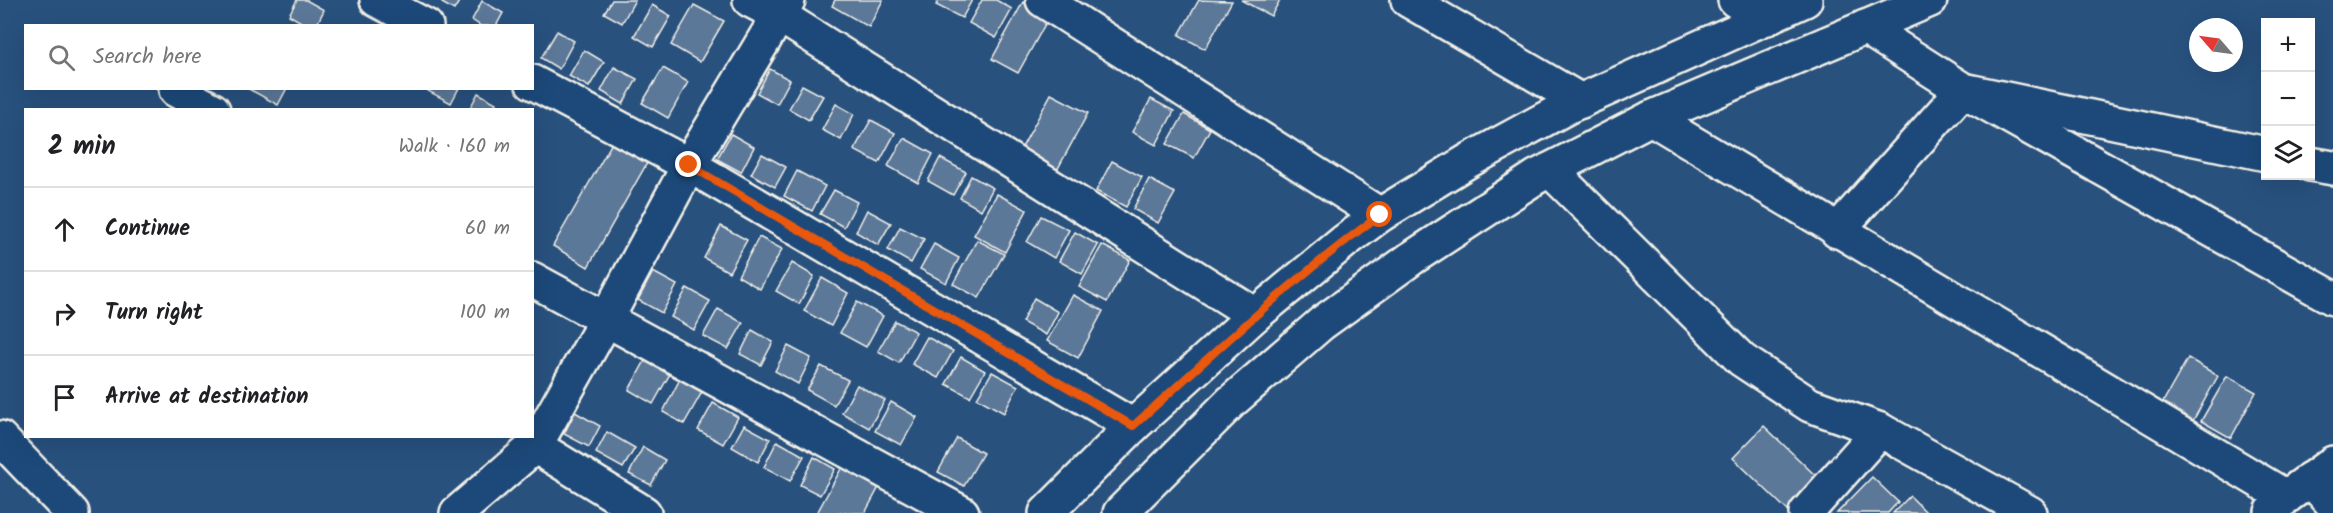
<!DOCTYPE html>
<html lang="en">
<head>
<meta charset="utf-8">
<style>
  body { margin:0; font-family:Kalam,sans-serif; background:#f6f6f6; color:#202124 }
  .controls { position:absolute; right:18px; top:18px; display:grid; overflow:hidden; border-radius:0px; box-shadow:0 6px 24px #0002 }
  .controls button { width:54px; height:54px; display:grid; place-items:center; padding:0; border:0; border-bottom:2px solid #e0e0e0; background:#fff; color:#202124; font:30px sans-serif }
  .compass { position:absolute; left:2189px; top:18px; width:54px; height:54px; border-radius:50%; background:#fff; box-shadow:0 6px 24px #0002; rotate:298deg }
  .stop { position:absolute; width:18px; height:18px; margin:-14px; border:4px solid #ea580c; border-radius:50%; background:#fff }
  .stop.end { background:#ea580c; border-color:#fff; box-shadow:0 2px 6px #0008 }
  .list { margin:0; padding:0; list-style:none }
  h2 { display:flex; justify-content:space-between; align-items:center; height:78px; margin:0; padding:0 24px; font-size:26px }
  h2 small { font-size:20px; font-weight:400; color:#757577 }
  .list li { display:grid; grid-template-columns:39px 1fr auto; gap:18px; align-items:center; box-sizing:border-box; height:84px; padding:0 24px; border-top:2px solid #e0e0e0 }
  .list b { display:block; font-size:22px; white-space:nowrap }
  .list em { font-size:20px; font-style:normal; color:#757577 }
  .icon { flex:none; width:33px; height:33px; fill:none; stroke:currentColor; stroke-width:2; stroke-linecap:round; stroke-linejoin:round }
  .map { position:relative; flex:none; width:2333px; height:513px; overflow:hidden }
  .search { position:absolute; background:#fff; box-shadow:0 6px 24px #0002; left:24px; top:24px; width:510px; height:66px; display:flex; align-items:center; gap:15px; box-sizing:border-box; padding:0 21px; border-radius:0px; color:#757577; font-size:22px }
  .panel { position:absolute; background:#fff; box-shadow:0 6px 24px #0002; left:24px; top:108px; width:510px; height:330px; border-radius:0px }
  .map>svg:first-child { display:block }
  .building { fill:#5b7899; stroke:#f4f1e8; stroke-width:1.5 }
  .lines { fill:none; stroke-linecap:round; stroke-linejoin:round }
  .street-casing { stroke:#f4f1e8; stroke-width:38 }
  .secondary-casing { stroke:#f4f1e8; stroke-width:38 }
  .street { stroke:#1f4a7a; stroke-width:33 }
  .secondary { stroke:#1f4a7a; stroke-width:33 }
  .route { stroke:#ea580c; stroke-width:8 }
</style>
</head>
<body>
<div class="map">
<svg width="2333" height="513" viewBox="0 0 2333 513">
  <rect width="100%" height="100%" fill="#28517e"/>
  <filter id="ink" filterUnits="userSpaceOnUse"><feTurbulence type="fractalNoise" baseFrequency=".0167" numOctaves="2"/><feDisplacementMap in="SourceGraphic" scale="12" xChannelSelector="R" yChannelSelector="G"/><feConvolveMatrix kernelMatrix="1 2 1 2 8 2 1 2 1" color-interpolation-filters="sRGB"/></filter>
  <g filter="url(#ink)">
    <g class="building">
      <polygon points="297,0 306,0 324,10 316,26 308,26 289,15"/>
      <polygon points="444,0 460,0 454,10 442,3"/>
      <polygon points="612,0 635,0 622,23 604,13"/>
      <polygon points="835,0 883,0 869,27 832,6"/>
      <polygon points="939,0 972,0 962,18 936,5"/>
      <polygon points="982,0 996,0 1012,9 996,38 969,23"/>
      <polygon points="1199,0 1232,1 1205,49 1179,35"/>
      <polygon points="1241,0 1280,0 1271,16"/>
      <polygon points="482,1 503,13 496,26 481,26 472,20"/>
      <polygon points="1023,2 1049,17 1018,73 992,59"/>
      <polygon points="652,5 671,16 653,47 634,36"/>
      <polygon points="694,5 724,21 700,62 671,45"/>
      <polygon points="557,31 574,41 559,69 541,58"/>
      <polygon points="584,50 604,62 589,87 569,76"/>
      <polygon points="614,67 637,79 623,104 601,91"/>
      <polygon points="663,68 688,82 668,118 642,103"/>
      <polygon points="770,69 790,80 777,104 757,93"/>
      <polygon points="802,85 823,96 809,120 789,109"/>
      <polygon points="247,88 287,88 278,105"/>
      <polygon points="429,88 459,88 451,103 428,91"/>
      <polygon points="478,93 496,103 492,110 469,110"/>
      <polygon points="1051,94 1088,113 1056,172 1019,153"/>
      <polygon points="1151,99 1174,111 1156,145 1132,132"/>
      <polygon points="836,104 854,114 841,140 822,130"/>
      <polygon points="1184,114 1210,129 1194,158 1167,144"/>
      <polygon points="871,120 895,133 879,163 854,150"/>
      <polygon points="731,134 754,147 741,172 717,159"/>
      <polygon points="904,138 933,154 918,183 888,166"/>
      <polygon points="612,143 647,163 588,267 553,246"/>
      <polygon points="762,154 786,167 775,187 751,174"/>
      <polygon points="940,158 966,172 953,195 928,181"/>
      <polygon points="1112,161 1142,177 1126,207 1096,191"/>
      <polygon points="797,171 825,186 812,211 784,196"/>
      <polygon points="971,176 993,188 981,210 960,198"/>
      <polygon points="1149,179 1175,193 1158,223 1133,209"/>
      <polygon points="834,190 857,202 844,227 820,214"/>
      <polygon points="997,194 1027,210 1005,252 974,235"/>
      <polygon points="867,210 891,223 878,245 856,232"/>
      <polygon points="1041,216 1069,230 1054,258 1027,242"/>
      <polygon points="721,226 747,240 729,272 704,258"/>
      <polygon points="900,227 924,239 911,263 888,250"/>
      <polygon points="1075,232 1098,245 1082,274 1059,261"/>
      <polygon points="759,237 782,249 760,289 738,276"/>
      <polygon points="977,240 1004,254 979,298 953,284"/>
      <polygon points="934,244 959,258 946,283 920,269"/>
      <polygon points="1102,245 1130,260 1107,302 1079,287"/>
      <polygon points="792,263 814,276 799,304 776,291"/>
      <polygon points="653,272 677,285 662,313 638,300"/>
      <polygon points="822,278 848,293 831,326 804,311"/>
      <polygon points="687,288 710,301 694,330 671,317"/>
      <polygon points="1073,295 1103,311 1078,358 1047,341"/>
      <polygon points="1034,298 1058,312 1046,335 1022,322"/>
      <polygon points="857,302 883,316 866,347 840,333"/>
      <polygon points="718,309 743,323 728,349 703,336"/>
      <polygon points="895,321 916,332 899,363 878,351"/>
      <polygon points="752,330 773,342 761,365 740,354"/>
      <polygon points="927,337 953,351 938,378 912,364"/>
      <polygon points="788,346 811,358 798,384 775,371"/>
      <polygon points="961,357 985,371 970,397 946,384"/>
      <polygon points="2188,358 2218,376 2190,426 2159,409"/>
      <polygon points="646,359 671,372 653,404 629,390"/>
      <polygon points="821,366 848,380 834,405 807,390"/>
      <polygon points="992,372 1018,386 1004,413 977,398"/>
      <polygon points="2227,376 2256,392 2231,438 2201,421"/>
      <polygon points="680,379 702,392 684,424 663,412"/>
      <polygon points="857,385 885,400 869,428 842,413"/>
      <polygon points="891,402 917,417 901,445 875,431"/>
      <polygon points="713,403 738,417 723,444 698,430"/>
      <polygon points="575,412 600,426 589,447 564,434"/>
      <polygon points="744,425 770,439 758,462 732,447"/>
      <polygon points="1764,426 1819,479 1788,511 1733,458"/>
      <polygon points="607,432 635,448 623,468 596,453"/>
      <polygon points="957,438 983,453 964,486 938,472"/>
      <polygon points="777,441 804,456 790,481 764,467"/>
      <polygon points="643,447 665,460 651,485 629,474"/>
      <polygon points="848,456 885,476 865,513 817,513"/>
      <polygon points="814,457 835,469 820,495 800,485"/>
      <polygon points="1872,477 1898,502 1888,513 1837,513"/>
      <polygon points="1910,496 1927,513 1893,513"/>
    </g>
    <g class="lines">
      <defs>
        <g id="street">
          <polyline points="377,0 426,26"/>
          <polyline points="750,0 779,15 1255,315"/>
          <polyline points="1043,0 1380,215"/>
          <polyline points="1408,0 1581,101"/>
          <polyline points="1735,0 1767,18"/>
          <polyline points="1865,27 1963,90 2333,298"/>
          <polyline points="532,82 689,165 1133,426"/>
          <polyline points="176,90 213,110"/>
          <polyline points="1651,118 2286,497"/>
          <polyline points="2310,164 2333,168"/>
          <polyline points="1550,170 1742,360 1810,405 1880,430 2030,513"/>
          <polyline points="1837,231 1963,90 2266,154"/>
          <polyline points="532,279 962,513"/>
          <polyline points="0,438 72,513"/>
          <polyline points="535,446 644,513"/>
          <polyline points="2310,479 2333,504"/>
          <polyline points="2272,512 2286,497 2333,463"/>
          <polyline points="457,513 535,446 607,318 689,165 788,0"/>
          <polyline points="1806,513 1880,430"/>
        </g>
        <g id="secondary">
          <polyline points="1046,513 1133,426 1255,315 1345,241 1380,215 1468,161 1569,106 1805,0"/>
          <polyline points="1120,513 1232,401 1322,323 1412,258 1536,177 1651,118 1930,0"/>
        </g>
      </defs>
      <use href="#street" class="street-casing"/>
      <use href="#secondary" class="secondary-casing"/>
      <use href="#street" class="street"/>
      <use href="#secondary" class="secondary"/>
    </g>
  </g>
  <g class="lines" filter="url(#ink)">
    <path class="route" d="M689,165L1133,426C1214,353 1292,279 1380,215"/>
  </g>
</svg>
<div class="controls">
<button>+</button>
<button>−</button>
<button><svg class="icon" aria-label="layers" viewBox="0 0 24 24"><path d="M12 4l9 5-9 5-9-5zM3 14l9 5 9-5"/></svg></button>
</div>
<svg class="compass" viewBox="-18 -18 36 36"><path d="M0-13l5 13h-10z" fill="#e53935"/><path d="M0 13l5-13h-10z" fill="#757577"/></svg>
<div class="stop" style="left:1380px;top:215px"></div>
<div class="stop end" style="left:689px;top:165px"></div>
<div class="search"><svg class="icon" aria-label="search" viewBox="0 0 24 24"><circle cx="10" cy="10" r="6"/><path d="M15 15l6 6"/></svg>Search here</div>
<section class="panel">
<h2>2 min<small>Walk · 160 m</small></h2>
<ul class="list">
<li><svg class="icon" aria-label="ahead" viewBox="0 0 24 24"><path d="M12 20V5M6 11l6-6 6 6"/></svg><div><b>Continue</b></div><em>60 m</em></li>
<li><svg class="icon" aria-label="right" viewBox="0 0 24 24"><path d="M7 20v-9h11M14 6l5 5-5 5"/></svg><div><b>Turn right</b></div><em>100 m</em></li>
<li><svg class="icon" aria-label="arrive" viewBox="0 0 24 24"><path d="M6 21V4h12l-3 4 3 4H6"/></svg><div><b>Arrive at destination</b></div></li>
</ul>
</section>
</div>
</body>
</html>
